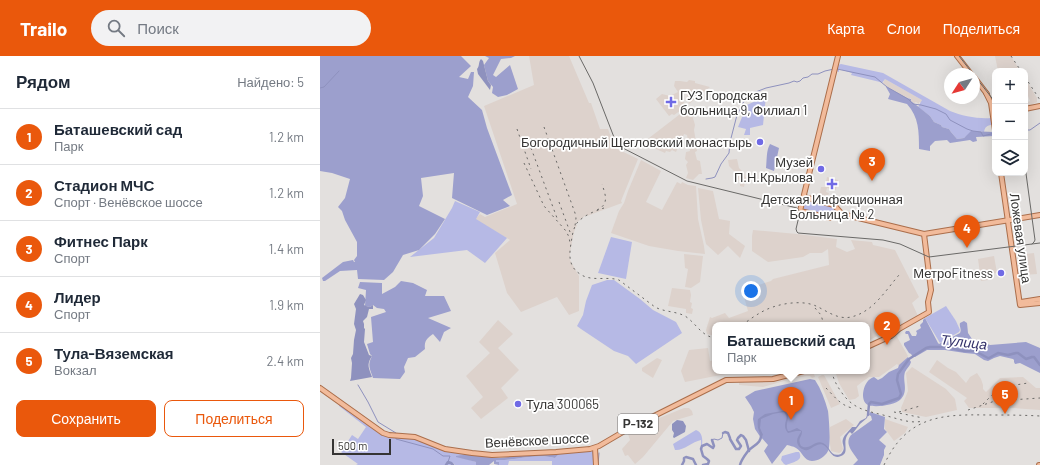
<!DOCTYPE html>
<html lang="ru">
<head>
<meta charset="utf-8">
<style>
  body { margin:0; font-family:Barlow,sans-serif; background:#f2f2f3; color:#1f2937 }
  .controls { position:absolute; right:12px; top:12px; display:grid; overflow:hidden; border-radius:8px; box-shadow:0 4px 16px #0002 }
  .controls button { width:36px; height:36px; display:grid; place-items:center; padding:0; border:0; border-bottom:1px solid #e0e1e3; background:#fff; color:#1f2937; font:20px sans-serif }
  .compass { position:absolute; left:624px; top:12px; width:36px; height:36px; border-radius:50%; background:#fff; box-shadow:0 4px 16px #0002; rotate:234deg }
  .scale { position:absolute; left:12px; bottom:10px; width:59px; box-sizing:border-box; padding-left:4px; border:2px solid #353433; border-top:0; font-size:11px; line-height:14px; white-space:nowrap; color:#353433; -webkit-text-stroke:3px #fff; paint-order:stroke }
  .you { position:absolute; left:431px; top:235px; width:14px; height:14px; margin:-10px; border:3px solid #fff; border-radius:50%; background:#1a73e8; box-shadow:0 0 0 6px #1a73e833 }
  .badge { display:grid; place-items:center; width:26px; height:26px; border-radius:50%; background:#ea580c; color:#fff; font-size:13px; font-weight:700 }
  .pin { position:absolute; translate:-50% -33px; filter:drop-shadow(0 1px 2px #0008) }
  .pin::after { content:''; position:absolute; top:21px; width:14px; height:12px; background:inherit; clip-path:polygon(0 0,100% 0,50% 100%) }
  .popup { position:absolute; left:392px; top:266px; width:158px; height:52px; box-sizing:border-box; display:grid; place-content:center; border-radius:8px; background:#fff; filter:drop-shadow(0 1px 3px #0005); font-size:13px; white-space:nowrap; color:#747a83 }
  .popup b { font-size:15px; color:#1f2937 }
  .popup::after { content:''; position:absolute; left:50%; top:100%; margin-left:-8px; border:8px solid transparent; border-top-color:#fff }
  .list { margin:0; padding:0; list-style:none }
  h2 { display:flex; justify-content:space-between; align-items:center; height:52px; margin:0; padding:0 16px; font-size:17px }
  h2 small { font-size:13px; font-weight:400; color:#747a83 }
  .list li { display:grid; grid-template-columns:26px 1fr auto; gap:12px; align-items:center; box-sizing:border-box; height:56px; padding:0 16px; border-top:1px solid #e0e1e3 }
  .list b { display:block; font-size:15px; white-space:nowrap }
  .list p { margin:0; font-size:13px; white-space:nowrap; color:#747a83 }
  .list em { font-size:13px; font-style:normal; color:#747a83 }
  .actions { display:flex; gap:8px; padding:12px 16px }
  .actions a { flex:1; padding:9px 0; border:1px solid #ea580c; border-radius:8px; text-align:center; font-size:14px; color:#ea580c }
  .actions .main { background:#ea580c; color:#fff }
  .icon { flex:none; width:22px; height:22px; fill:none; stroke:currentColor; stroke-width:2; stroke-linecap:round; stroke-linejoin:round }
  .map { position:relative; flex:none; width:720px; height:409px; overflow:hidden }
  header { display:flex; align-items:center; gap:24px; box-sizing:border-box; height:56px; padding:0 20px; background:#ea580c; color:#fff }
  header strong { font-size:19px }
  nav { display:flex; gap:22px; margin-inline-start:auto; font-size:14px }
  .search { width:280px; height:36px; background:#f2f2f3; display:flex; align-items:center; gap:10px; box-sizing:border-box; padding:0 14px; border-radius:22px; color:#747a83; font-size:15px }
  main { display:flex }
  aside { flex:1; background:#fff }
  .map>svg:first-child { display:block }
  .built { fill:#ddd2cc }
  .green { fill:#b6b9e5 }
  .forest { fill:#9c9fcd }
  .water { fill:#8e91be }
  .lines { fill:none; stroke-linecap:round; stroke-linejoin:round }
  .stream { stroke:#8e91be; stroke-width:1 }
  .river { stroke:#8e91be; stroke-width:2.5 }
  .major-casing { stroke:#ab6e4b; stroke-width:6 }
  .major { stroke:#f2bb9b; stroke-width:4 }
  .tram { stroke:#6a6967; stroke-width:1 }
  .rail { stroke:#6a6967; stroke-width:1; stroke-dasharray:2 4; stroke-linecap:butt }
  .poi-dot { fill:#706ae5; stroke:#fff; stroke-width:1.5 }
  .labels { text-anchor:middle; stroke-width:3.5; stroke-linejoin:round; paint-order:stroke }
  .shield { fill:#fff; stroke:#727170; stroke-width:1 }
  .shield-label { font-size:12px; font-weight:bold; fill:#353433 }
  .poi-label { font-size:13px; fill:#353433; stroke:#fff; text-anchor:end }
  .street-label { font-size:13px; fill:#353433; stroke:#fff }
  .water-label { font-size:14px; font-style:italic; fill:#33316a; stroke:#fff }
</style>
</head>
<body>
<header>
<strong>Trailo</strong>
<div class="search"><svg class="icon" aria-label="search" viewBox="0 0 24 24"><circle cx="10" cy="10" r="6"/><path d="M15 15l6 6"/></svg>Поиск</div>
<nav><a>Карта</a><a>Слои</a><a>Поделиться</a></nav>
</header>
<main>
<aside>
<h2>Рядом<small>Найдено: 5</small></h2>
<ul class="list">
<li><span class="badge">1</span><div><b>Баташевский сад</b><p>Парк</p></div><em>1.2 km</em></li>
<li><span class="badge">2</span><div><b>Стадион МЧС</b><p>Спорт · Венёвское шоссе</p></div><em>1.2 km</em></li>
<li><span class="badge">3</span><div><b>Фитнес Парк</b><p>Спорт</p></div><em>1.4 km</em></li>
<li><span class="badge">4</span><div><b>Лидер</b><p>Спорт</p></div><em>1.9 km</em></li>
<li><span class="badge">5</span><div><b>Тула-Вяземская</b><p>Вокзал</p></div><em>2.4 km</em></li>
</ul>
<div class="actions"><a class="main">Сохранить</a><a>Поделиться</a></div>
</aside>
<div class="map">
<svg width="720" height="409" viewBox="0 0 720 409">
  <rect width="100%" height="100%" fill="#e3e0de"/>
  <g class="built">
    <polygon points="209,0 249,0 269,47 271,47 280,73 288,73 295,92 318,103 301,145 302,147 267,160 266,159 255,168 257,169 254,176 250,197 250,204 259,220 259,255 249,259 237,241 201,256 187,237 175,197 190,184 155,163 160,158 165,161 197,148 164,50 214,29"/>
    <polygon points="675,0 691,0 700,15 678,15"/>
    <polygon points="705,22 717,42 717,46 711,49 705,50 705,47 710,45 708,40 705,41"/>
    <polygon points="565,23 602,44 601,47 599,46 599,48 596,46 594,47 591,45 591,42 587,42 566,30 563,27"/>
    <polygon points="369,24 375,25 375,27 390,31 369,48 366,34 359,36 362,44 367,50 354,59 352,58 349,60 336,43 342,38 350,40 358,36 354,30 355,25 360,25 367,26"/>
    <polygon points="368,52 370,52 375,69 374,74 376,86 377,95 375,96 377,104 380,105 382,118 379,118 373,124 366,122 368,117 366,109 368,106 365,103 366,96 370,95 367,79 364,78 356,96 352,94 350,96 346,95 345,97 336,93 324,90 329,82"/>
    <polygon points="417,103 419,112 424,117 425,121 426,121 424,131 420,130 420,126 418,123 415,116 409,110 408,104"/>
    <polygon points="321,104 341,115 326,146 342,154 357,126 361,128 362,126 368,129 376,130 378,163 384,190 385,198 358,195 329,190 291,177 299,155 304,147 308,135"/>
    <polygon points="507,121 518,124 516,134 507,132 506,136 509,137 507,143 499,141 501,131 505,131"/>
    <polygon points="378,132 393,135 399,163 410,165 409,178 425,190 420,202 408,190 398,199 386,188 381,164"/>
    <polygon points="433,174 477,178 517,183 516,191 527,196 535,193 531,184 552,186 553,189 575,194 599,241 592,247 599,262 577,272 575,269 569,272 572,278 559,285 557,280 550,284 551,288 547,290 547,269 395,269 395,280 387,278 386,274 390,261 392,262 405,257 409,262 428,255 422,234 451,225 453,223 509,209 508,193 502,197 490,197 483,201 448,206 432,195 432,180"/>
    <polygon points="714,197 717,218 704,219 703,211 699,212 697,200 702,200 702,201 705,201 705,198"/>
    <polygon points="364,198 383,200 380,226 371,232 365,231 368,213 365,212"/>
    <polygon points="674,200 677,217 667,218 668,224 661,225 658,203"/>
    <polygon points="352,232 370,234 371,239 370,246 372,247 371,252 373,253 372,258 366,257 366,253 348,250"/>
    <polygon points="178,264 193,278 178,292 199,314 181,332 188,342 161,363 151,352 163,341 146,320 170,297 159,286"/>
    <polygon points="576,279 588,300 582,307 579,310 577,308 559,321 549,321 542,326 537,330 539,340 535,343 529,344 519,327 515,315 547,315 547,293"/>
    <polygon points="388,292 390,305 395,304 395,315 421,315 365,326 361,315 369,294"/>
    <polygon points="337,302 342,304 333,322 322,315 322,312"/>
    <polygon points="617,304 628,312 636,316 646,327 644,330 650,321 657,317 661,323 663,329 663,333 666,336 680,322 703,321 716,332 720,332 720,354 694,352 649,352 644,345 647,342 609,316"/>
    <polygon points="592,311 626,333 635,343 637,354 606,361 582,356 581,352 588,335 586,317"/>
    <polygon points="488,315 493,315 495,321 492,322 490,320 486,320 471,323 443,331 419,329 419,325 450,325 471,321"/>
    <polygon points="502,319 504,319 520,348 511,352 498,321"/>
    <polygon points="364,352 369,352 372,355 373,359 353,365 323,401 315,408 308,399 305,400 302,393 310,384 307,375"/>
    <polygon points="526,363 534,369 520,381 523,393 521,396 519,397 511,395 509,381 510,371"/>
    <polygon points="565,363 588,371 585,377 574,385 565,373"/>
  </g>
  <g class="green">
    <path d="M521,8L563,17L630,55C642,60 658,63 671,62L672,69C667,69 665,71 664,76L658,75L648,79L644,82L637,83L631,76L629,73L622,71L621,69L614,66L610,60L598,51L602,44L565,23L562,27L560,26L531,19L532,17L519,13V16L516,15L518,9Z"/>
    <polygon points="446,40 443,69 430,72 430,79 424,79 426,73 418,71 427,49"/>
    <polygon points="486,143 513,150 517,154 516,157 512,160 483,155"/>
    <polygon points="135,145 160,156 156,163 187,182 165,207 147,194 90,201 114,182 132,152"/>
    <polygon points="291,181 312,186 306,223 278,217"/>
    <polygon points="287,224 294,224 320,243 333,254 356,266 362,277 316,308 308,300 294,295 261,273 257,270 263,259 266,245 272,229"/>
    <polygon points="626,250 636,265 640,274 639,276 620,287 605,262"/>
    <polygon points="19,348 61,379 72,381 93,382 127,396 152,399 136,400 156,406 156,409 135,409 133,407 131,409 36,409 38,408 21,396 32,379 38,383 46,371 19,350"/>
    <path d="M376,374C382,376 383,383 382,389H381V384C372,386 363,395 355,394L353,388Z"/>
    <path d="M272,395L274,397L275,409H232V405H189L188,409H179L176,406V404C195,405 215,397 235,402L240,397Z"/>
    <path d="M476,396H479C484,405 473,406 466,409L464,408L461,404L462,400Z"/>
  </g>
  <g class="forest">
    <polygon points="0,0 141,0 151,10 139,21 148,23 151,16 154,16 153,30 148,41 162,54 167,72 192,139 183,144 190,150 167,159 132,142 134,117 101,122 103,140 99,150 125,163 115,178 99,194 83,199 73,216 64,224 38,223 37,214 20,215 5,225 3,225 2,222 23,206 33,204 34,206 35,206 34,204 37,200 37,186 25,164 22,155 18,151 25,142 30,123 12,117 0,115"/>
    <polygon points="165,0 195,0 191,2 181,3 173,19 176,21 190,9 198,33 187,39 178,41 172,37 173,31 168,25 164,9 169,2"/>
    <path d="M566,31H567L587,42L591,43V45L610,60L614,66L621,69L622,71L629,73L631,76L637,83L644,82L651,75L673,76L674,80L656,81L657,85L653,86L650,84L630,87L627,84L615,85L610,90V95L599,93C599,76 599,61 587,48L568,43L570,38Z"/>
    <path d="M450,88L459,92L454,115L446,112C447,104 446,95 450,88Z"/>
    <path d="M81,225L93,227L107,234L105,240H124L131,255L108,262L131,272L124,276L120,286L113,278C107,282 104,285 105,293L95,301L88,302L84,311L85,316L80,323L53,322C50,313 47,309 52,300L50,298L47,288L53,286L51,261L66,256L64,253L57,252L53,249L50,251L45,250L46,234L38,232L40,226L62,227V238L75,231Z"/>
    <path d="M605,262L618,287L619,288L640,277C642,273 639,271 640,267L644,265L647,267L648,277L652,283L655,285L663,286L670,289L706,286L720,292V317L700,307L695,308L694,306V304L693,303L680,300L674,302L668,305L664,304L655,298L645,297L625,294H607L595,301H593L591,298L589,297L584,289V287L590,284L588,278H586L585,277L586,275H589L592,280H596L597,277L596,275L601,272L600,269L603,266V264Z"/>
    <path d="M588,301L591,306C590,310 587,312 585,316C582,325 589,334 581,343C576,349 555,352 548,349C539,345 543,324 554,321L558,324L562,322L569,316L578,312L579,309Z"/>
    <path d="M490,323L495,324C501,333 505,344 508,355C509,363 511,389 508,395C505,401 498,405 492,405C484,405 482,395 476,392C473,390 470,390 467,389L452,408L444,395L448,389L439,379L435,373L433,363L434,356L431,350L425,341L435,335Z"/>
    <path d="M550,356L565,361L564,373L567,376L559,384L566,390L564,394V399L560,409H533L538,404C533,396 524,388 531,379L552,364L551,360L549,359Z"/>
    <path d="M240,397L235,402C215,397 195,405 176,404V406H179V409L174,408V405L169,409H156V406L136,401V400C148,398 159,399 172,400L173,402H180L204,399Z"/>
  </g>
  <g class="water">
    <path d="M161,3L163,5L168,25L171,29L170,34L158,18L157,13C160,10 158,6 161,3Z"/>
    <path d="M40,238L43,239L46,244L44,249L46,250L50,251L53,249V253H49L47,261L43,265L44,268V272L45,273L44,286L49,299L52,300C46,309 49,312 52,321L30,325L31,322L32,307L31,302L33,298L34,284L36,274L34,268L36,253L34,248Z"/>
    <path d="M462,355H465L468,358C469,364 465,369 468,375H470L477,372L482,375C482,382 477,382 481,390C490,395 495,383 503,387C511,391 510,402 521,398C527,391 521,389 523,383C524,379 530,374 532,371H536L540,365L546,362L548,356H549L547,362L540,368L533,377L532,378L530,376C520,385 531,397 521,400C512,404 510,394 505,390C499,385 493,392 488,394C482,395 477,390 477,385C477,382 479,379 481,376V375H476L468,377C460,367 471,364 464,356L453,358L441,363L440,372L443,379L441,380C438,374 437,370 438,363L445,358Z"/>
    <polygon points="357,364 363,365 366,370 365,376 354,382 353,381 354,377 352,374 352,368"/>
  </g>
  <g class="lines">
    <g class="stream">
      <polyline points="517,13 555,21 567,31 588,43 593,48 601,49 616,53 626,58 630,64 647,73 653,75 661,76 663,80 675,77"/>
      <polyline points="0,32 4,31 19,15"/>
      <polyline points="705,74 710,74 720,67"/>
      <polyline points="386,123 392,122 395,121 401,108 409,97 410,86 417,59 423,47 428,39 446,32 469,27 474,25 477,26 480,25 483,22 488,21 492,18 498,18 505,15 514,13"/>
      <polyline points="38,329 48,346 58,366 76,377"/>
      <polyline points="76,381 76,383 113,393 123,400 130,400 128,406"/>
      <polyline points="392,384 394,383 398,384 402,382 403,377"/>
      <polyline points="278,409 279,397"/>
    </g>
    <g class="river">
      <polyline points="548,359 549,348 551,346 562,348 579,342 581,338 577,324 578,318 589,303 606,292 610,291 626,291 644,295 655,295 668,302 669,302 678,297 688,299 696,297 698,297 706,303 712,301 714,301 720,309"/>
      <polyline points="403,377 405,376 408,377 410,382"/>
      <polyline points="410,383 416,393 419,393 421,390 417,384 418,382 421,379 423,380 426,384 429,395"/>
      <polyline points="126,409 128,406 131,407 133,409"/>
      <polyline points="362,409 364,405 364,402 366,401 373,403 376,409"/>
      <polyline points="383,409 388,408 389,405 387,403 383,400 381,393 382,390 387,388 393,392 394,390 392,384"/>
      <path d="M420,409C421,404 425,399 428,395C434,389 442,387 441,378"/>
    </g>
    <defs>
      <g id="major">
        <polyline points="518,0 480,155 510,162 522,158 604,178 720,159"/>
        <polyline points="637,0 651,18"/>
        <polyline points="654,21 667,38"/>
        <polyline points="666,37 671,47 675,74"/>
        <polyline points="705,53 720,50"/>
        <polyline points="681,117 700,249 720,247"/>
        <polyline points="484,141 514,149 522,158"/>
        <polyline points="701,246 720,243"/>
        <polyline points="547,291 571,280 579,273 609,256 608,246 611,234 604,178"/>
        <polyline points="0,332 63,377 69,379 95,381 125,393 152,397 172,399 236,396 270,393 279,390 308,373 406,324 453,323 484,315"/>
        <polyline points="275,392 276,409"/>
        <polyline points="719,409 720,409"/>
      </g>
    </defs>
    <use href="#major" class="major-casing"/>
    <use href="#major" class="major"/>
    <g class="tram">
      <polyline points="259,0 273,27 297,89 367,125 477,152 480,156 476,173 477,176 478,177 563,184 580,188 609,201 720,187"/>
      <polyline points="639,0 653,18"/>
      <polyline points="654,19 675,46"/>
      <polyline points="705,110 715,184 714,186 712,188"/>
    </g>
    <g class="rail">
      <polyline points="691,0 701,15"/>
      <polyline points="705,21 720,44"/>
      <polyline points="224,71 255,157 256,162 255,170"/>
      <polyline points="197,73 211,113"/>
      <polyline points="211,92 237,162"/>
      <polyline points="204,107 224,150 246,175 249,181 250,187"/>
      <polyline points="239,146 250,176"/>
      <path d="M284,152C275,155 264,159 257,167C254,171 253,176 252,181C250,194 246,209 260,218C271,226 287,220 299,224L335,251C344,256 355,255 365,260C376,267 381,280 395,282"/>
      <path d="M277,154C290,148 285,138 282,128"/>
      <polyline points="495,252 501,259 504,269"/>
      <path d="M422,269C428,265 434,260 440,257C454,248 481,243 496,250C507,255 518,264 531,261C553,256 565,235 579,219"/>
      <path d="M512,315C513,323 517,330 522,337C534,354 548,355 567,360C579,363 591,368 603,365"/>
      <path d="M506,332C514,340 520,349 532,352"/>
      <polyline points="663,348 677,334 683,331 708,327"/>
      <polyline points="648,354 675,345 720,342"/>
      <polyline points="574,356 603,362"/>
      <polyline points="579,356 600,350"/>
      <path d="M564,409C586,361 620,358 667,359C685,359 702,359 720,360"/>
    </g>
  </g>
  <g class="poi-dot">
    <path d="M349 40h4v4h4v4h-4v4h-4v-4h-4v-4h4z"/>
    <circle cx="440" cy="86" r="4"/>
    <circle cx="501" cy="113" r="4"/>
    <path d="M510 122h4v4h4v4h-4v4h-4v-4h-4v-4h4z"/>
    <circle cx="681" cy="217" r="4"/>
    <circle cx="198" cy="348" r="4"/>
  </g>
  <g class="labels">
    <rect class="shield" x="298" y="358" width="40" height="20" rx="3"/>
    <g class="shield-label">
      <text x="318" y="372">Р-132</text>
    </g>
    <g class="poi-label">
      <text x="360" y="44" text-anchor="start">ГУЗ Городская<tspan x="360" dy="15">больница 9, Филиал 1</tspan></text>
      <text x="432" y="91">Богородичный Щегловский монастырь</text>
      <text x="493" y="111">Музей<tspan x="493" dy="15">П.Н.Крылова</tspan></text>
      <text x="512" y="148" text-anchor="middle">Детская Инфекционная<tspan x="512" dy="15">Больница № 2</tspan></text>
      <text x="673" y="222">МетроFitness</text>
      <text x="206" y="353" text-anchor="start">Тула 300065</text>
    </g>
    <g class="street-label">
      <text transform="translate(701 182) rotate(82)" y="5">Ложевая улица</text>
      <text transform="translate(217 384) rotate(-3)" y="5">Венёвское шоссе</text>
    </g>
    <g class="water-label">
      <text transform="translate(644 286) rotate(7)" y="5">Тулица</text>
    </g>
  </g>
</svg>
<div class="controls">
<button>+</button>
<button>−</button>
<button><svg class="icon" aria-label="layers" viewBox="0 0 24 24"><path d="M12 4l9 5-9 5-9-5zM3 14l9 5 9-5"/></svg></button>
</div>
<svg class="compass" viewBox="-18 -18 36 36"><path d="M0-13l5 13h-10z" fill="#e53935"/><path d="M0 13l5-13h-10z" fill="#747a83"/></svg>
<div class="scale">500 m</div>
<div class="you"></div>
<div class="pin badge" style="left:471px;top:364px">1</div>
<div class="popup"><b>Баташевский сад</b>Парк</div>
<div class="pin badge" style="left:567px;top:289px">2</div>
<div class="pin badge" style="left:552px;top:125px">3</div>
<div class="pin badge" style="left:647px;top:192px">4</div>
<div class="pin badge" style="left:685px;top:358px">5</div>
</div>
</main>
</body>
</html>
